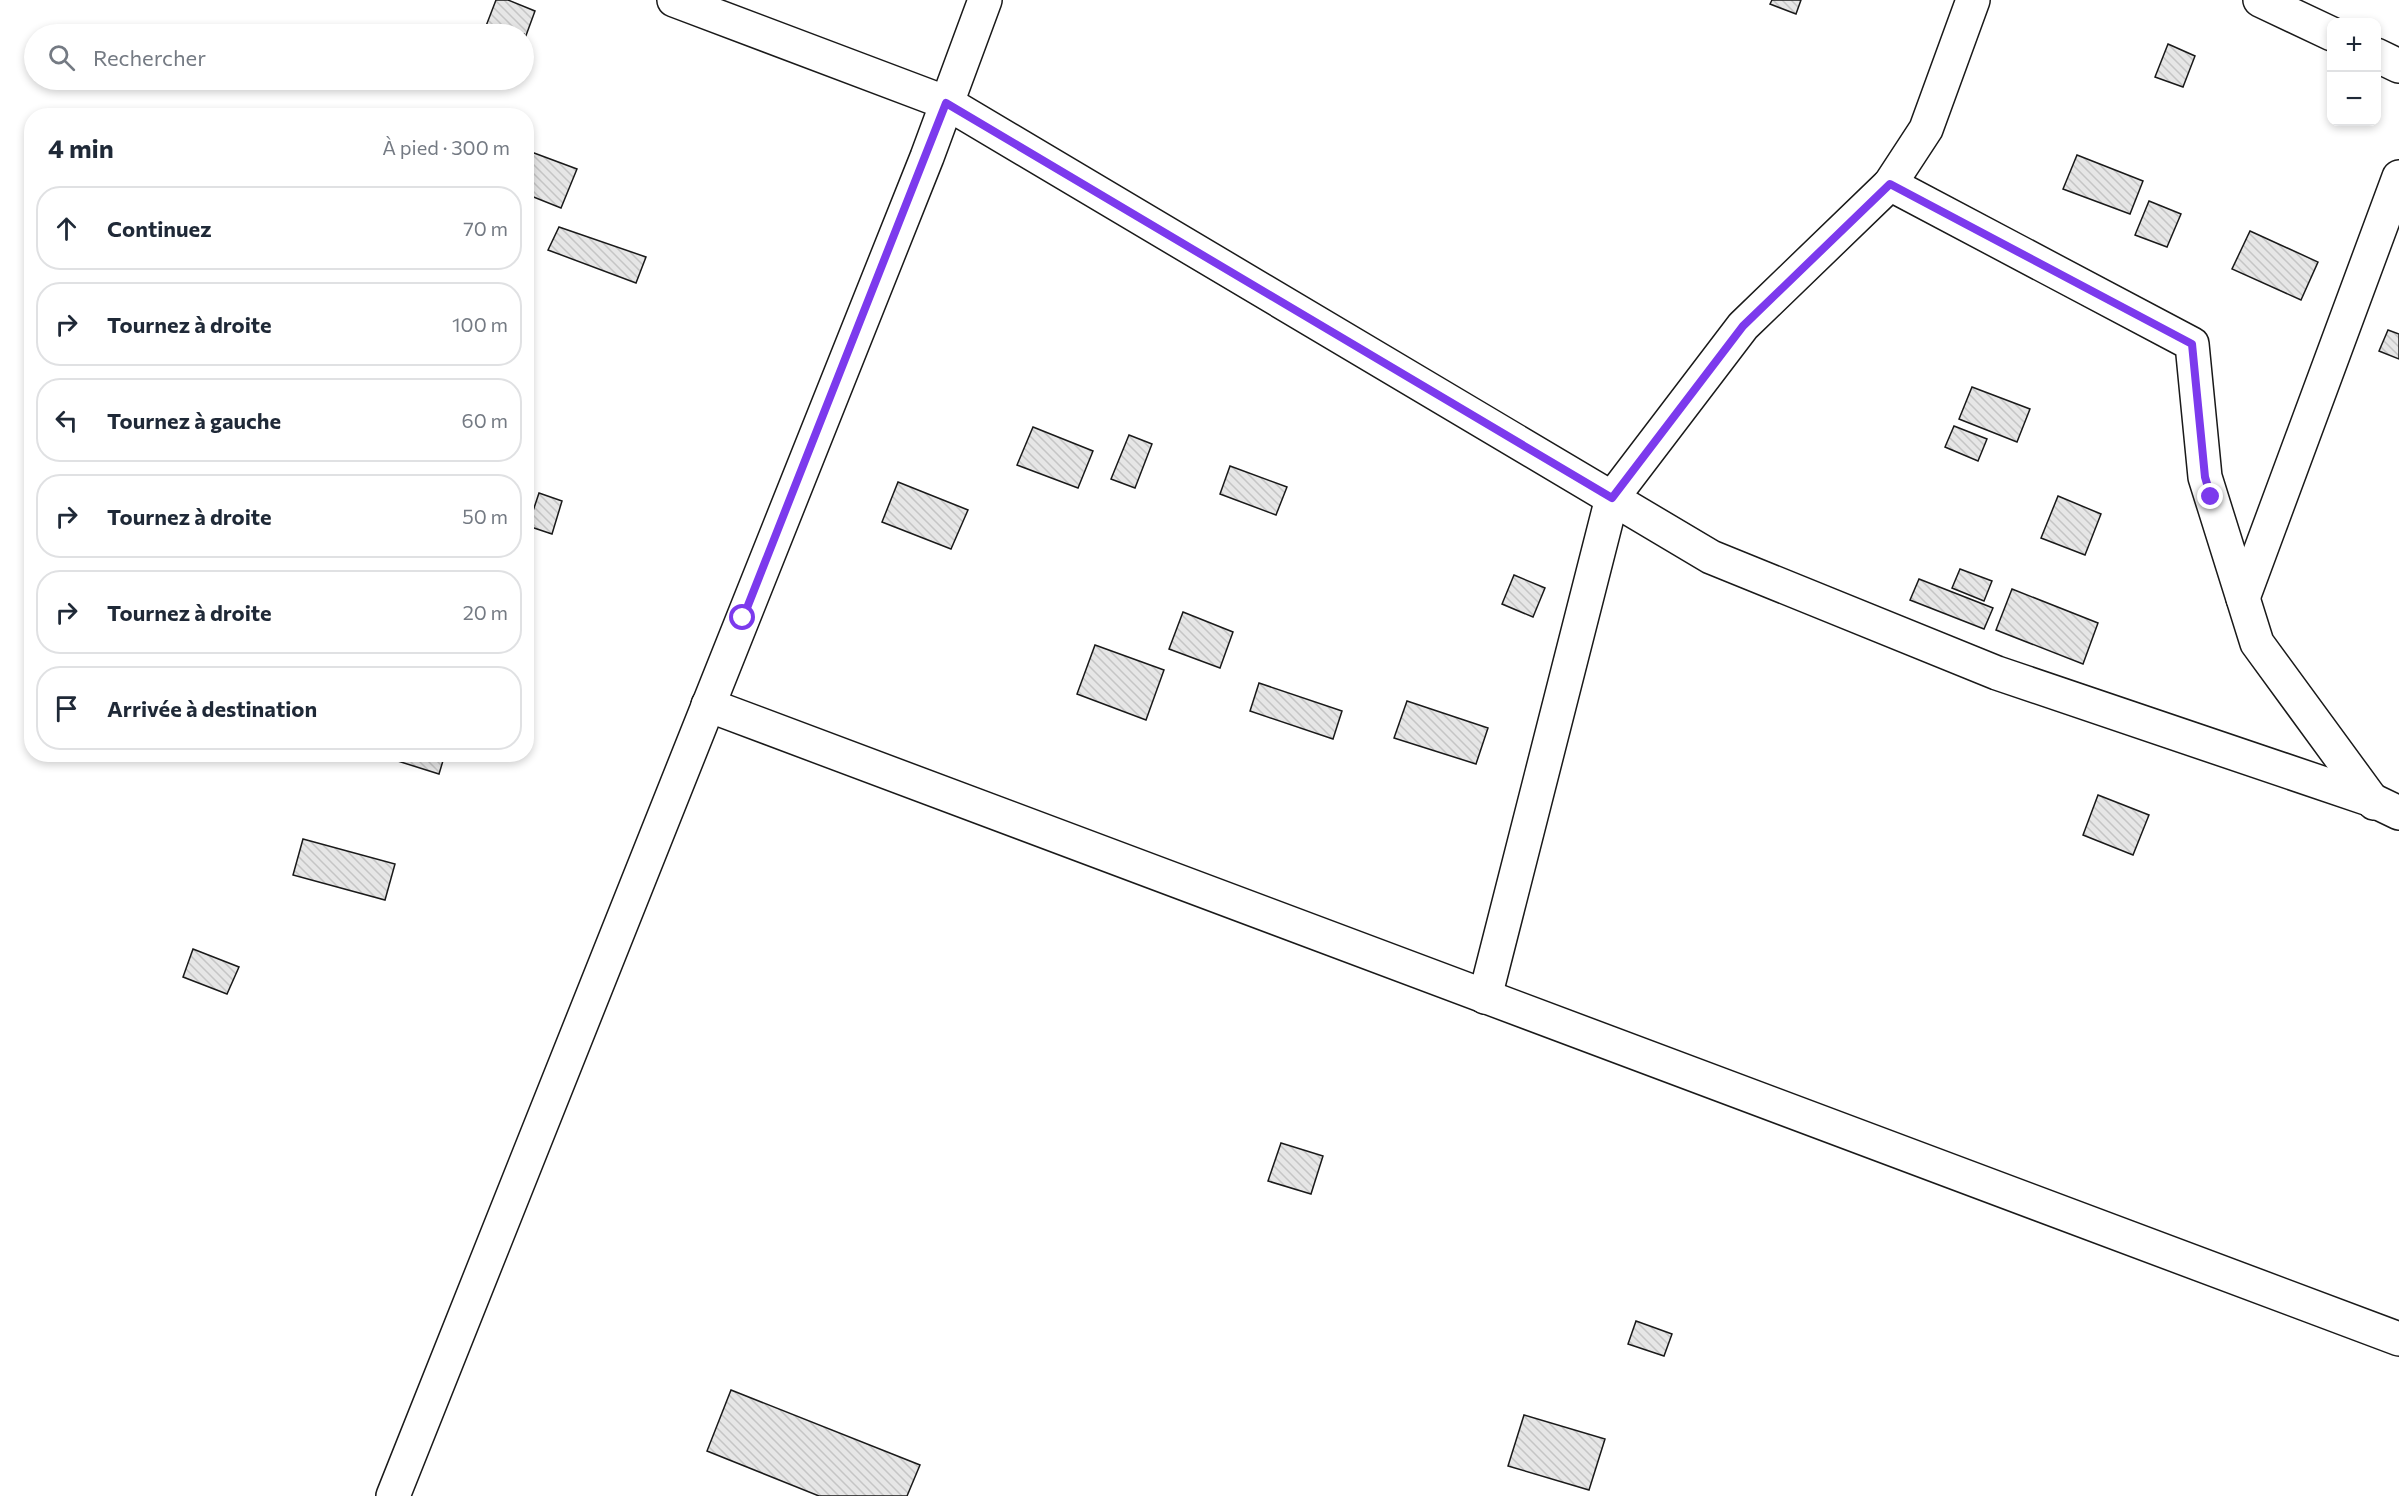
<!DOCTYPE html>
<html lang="fr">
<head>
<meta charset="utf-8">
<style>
  body { margin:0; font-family:Commissioner,sans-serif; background:#f2f2f3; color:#1f2937 }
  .controls { position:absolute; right:18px; top:18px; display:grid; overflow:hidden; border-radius:12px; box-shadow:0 3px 9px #0003 }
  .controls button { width:54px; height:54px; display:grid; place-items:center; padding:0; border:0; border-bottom:2px solid #e0e1e3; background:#fff; color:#1f2937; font:30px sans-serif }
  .stop { position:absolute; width:18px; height:18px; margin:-14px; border:4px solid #7c3aed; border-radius:50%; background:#fff }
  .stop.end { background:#7c3aed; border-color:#fff; box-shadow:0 2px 6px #0008 }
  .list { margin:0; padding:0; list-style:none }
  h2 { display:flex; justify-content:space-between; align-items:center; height:78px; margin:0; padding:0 24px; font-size:26px }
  h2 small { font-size:20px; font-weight:400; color:#747a83 }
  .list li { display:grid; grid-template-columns:39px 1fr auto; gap:18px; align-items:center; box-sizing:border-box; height:84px; margin:0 12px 12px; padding:0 12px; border:2px solid #e0e1e3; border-radius:24px }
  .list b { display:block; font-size:22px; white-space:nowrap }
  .list em { font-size:20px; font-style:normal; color:#747a83 }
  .icon { flex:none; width:33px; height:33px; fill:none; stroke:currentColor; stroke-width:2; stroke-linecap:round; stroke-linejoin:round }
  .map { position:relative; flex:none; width:2399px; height:1496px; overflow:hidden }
  .search { position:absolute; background:#fff; box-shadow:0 3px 9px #0003; left:24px; top:24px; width:510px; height:66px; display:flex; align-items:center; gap:15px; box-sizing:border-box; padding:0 21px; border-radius:33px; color:#747a83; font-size:22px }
  .panel { position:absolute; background:#fff; box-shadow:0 3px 9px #0003; left:24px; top:108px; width:510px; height:654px; border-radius:24px }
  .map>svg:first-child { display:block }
  .building { fill:url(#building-back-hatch); stroke:#1a1a1a; stroke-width:1.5 }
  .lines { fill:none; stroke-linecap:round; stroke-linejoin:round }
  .street-casing { stroke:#1a1a1a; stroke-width:36 }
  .secondary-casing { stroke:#1a1a1a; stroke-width:36 }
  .street { stroke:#fff; stroke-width:33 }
  .secondary { stroke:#fff; stroke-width:33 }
  .route { stroke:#7c3aed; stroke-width:8 }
</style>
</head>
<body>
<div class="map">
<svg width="2399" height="1496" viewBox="0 0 2399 1496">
  <defs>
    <pattern id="building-back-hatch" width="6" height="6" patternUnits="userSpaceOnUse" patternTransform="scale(1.5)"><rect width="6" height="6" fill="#e6e6e6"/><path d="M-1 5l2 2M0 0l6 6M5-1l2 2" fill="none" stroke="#c5c5c5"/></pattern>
  </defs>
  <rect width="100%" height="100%" fill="#fff"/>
  <g class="building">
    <polygon points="496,0 508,0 535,11 524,41 524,34 508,34 486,26"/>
    <polygon points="1772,0 1801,0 1796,14 1770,4"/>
    <polygon points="2168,44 2195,56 2183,87 2155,77"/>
    <polygon points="526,150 577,169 561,208 526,194"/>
    <polygon points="2077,155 2143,181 2130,214 2063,189"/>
    <polygon points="2149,201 2181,214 2167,247 2135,235"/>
    <polygon points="559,227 646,257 636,283 548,250"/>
    <polygon points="2250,231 2318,262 2301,300 2232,269"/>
    <polygon points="2388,330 2399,334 2399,359 2379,351"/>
    <polygon points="1972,387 2030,409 2017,442 1959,419"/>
    <polygon points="1954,426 1987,439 1978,461 1945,447"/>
    <polygon points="1033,427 1093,451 1078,488 1017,465"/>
    <polygon points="1129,435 1152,444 1135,488 1111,479"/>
    <polygon points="1230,466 1287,487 1276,515 1220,494"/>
    <polygon points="898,482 968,510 951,549 882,522"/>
    <polygon points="539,493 562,501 552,534 528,526"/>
    <polygon points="2058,496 2101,514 2085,555 2041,538"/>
    <polygon points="1960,569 1992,581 1984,601 1952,588"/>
    <polygon points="1514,575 1545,588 1533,617 1502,604"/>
    <polygon points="1919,579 1993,608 1984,629 1910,600"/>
    <polygon points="2012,589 2098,623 2083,664 1996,630"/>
    <polygon points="1183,612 1233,632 1220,668 1169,649"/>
    <polygon points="1095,645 1164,670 1146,720 1077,694"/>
    <polygon points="1259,683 1342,711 1333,739 1250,711"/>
    <polygon points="1407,701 1488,728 1476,764 1394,738"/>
    <polygon points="386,754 445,754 439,774 385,757"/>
    <polygon points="2098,795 2149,815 2133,855 2083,835"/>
    <polygon points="303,839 395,864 385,900 293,875"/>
    <polygon points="193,949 239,967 227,994 183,977"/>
    <polygon points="1281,1143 1323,1156 1311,1194 1268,1181"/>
    <polygon points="1636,1321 1672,1334 1664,1356 1628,1344"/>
    <polygon points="731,1390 920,1465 907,1496 819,1496 707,1451"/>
    <polygon points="1524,1415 1605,1439 1589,1490 1508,1466"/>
  </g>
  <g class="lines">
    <defs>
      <g id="street">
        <polyline points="674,0 947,103 1711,557 1997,673 2372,800 2399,813"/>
        <polyline points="2260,0 2332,34"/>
        <polyline points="2376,55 2399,66"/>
        <polyline points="1890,184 2192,344 2205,477 2257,643 2374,803"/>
        <polyline points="2243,598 2399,177"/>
        <polyline points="708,705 2399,1339"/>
        <polyline points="1485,997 1612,498 1743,326 1890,184 1926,129 1973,0"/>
      </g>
      <polyline id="secondary" points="393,1496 927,157 985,0"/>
    </defs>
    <use href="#street" class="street-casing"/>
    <use href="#secondary" class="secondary-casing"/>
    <use href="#street" class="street"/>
    <use href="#secondary" class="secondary"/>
  </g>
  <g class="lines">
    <polyline class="route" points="743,618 946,103 1612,498 1743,326 1890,184 2192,344 2205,477 2211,497"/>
  </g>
</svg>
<div class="controls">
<button>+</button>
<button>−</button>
</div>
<div class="stop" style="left:743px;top:618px"></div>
<div class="stop end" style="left:2211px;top:497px"></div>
<div class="search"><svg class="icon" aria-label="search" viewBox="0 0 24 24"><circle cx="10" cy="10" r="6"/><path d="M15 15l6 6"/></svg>Rechercher</div>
<section class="panel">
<h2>4 min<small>À pied · 300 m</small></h2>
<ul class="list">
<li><svg class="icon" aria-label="ahead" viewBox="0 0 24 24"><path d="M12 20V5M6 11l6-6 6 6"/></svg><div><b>Continuez</b></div><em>70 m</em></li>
<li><svg class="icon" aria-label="right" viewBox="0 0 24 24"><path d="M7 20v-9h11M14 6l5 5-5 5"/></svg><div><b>Tournez à droite</b></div><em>100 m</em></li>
<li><svg class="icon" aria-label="left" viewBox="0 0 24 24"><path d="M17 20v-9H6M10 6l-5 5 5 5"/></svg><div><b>Tournez à gauche</b></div><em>60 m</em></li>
<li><svg class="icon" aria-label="right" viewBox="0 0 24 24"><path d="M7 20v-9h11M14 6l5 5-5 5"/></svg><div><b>Tournez à droite</b></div><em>50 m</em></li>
<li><svg class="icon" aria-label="right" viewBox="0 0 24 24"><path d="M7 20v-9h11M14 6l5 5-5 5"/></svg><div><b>Tournez à droite</b></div><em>20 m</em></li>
<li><svg class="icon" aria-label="arrive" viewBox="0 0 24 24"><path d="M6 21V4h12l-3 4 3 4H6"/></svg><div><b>Arrivée à destination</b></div></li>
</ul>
</section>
</div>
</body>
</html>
